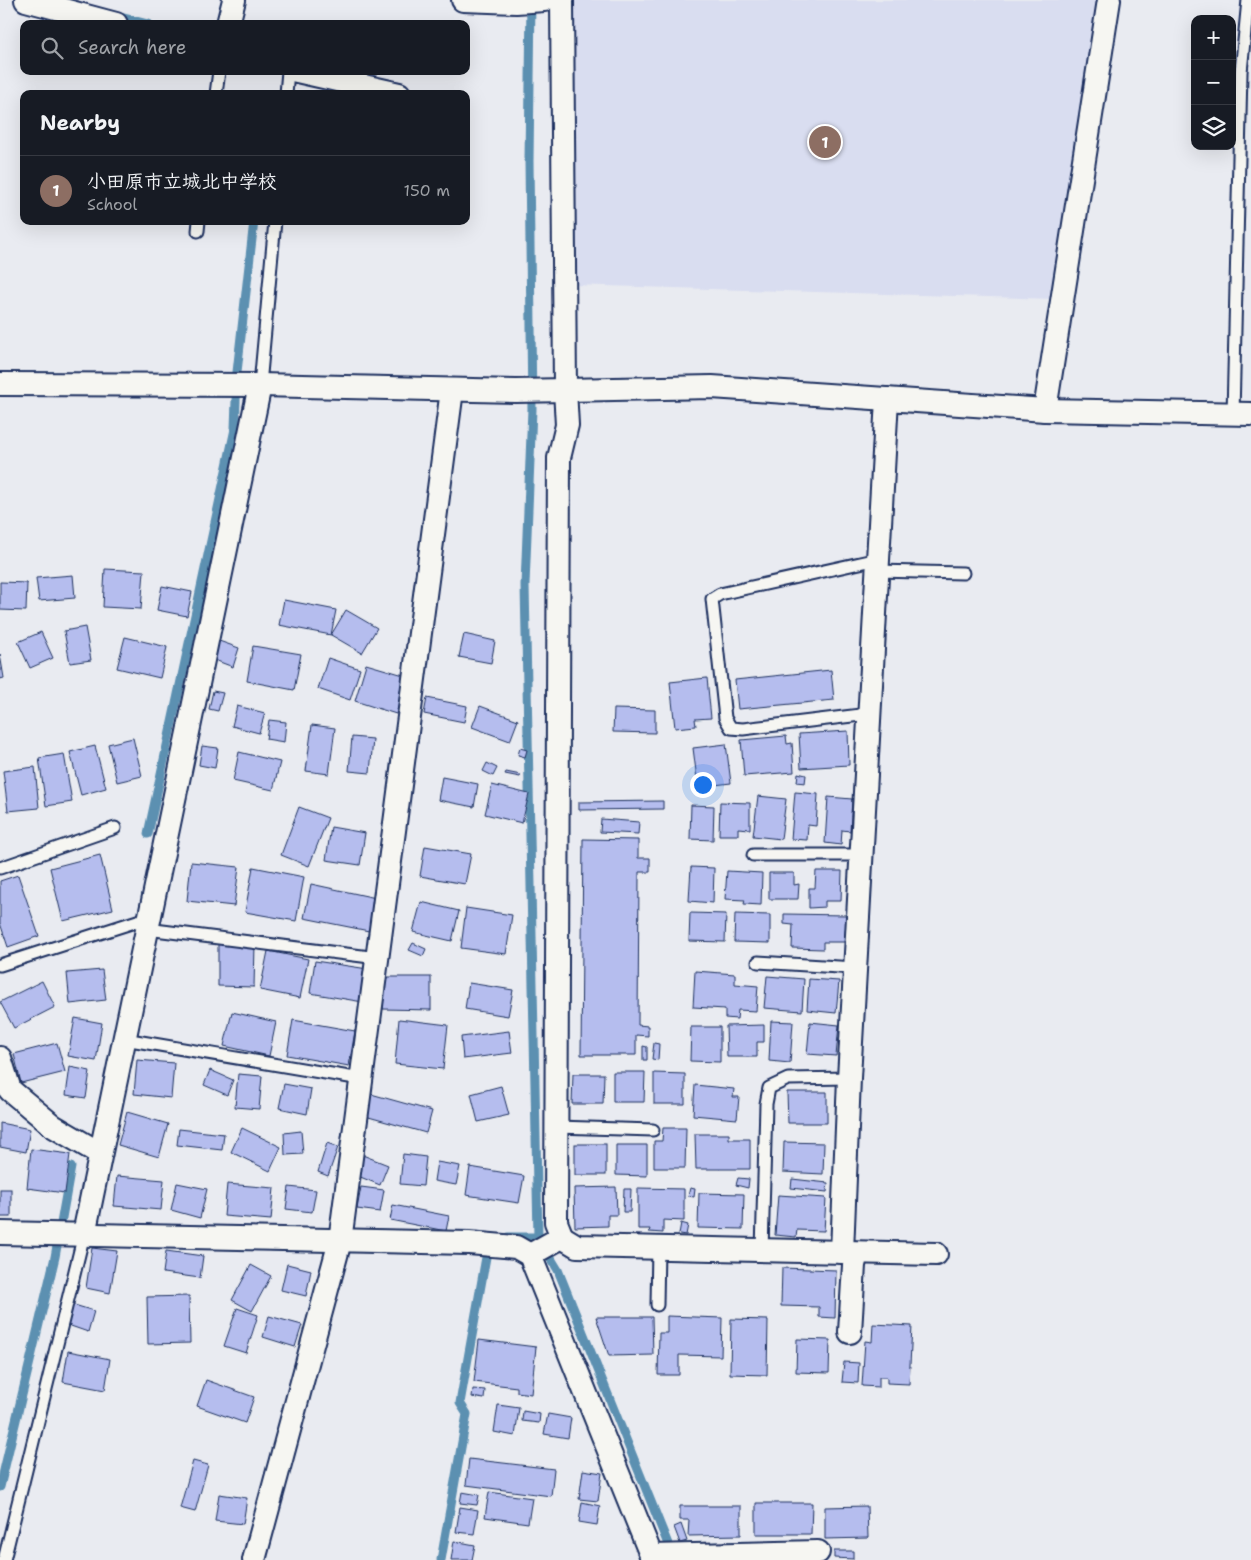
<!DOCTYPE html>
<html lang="en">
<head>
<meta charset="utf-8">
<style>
  body { margin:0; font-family:"Shantell Sans","Klee One",sans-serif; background:#20242c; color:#f1f3f6 }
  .controls { position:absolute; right:15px; top:15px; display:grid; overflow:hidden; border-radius:10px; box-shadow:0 5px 20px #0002 }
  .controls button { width:45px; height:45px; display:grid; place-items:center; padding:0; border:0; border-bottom:1px solid #363941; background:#171b24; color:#f1f3f6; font:25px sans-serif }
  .you { position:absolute; left:702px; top:784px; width:18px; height:18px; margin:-12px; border:4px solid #fff; border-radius:50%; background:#1a73e8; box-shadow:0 0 0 8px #1a73e833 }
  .badge { display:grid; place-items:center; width:32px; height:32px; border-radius:50%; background:#db2777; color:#fff; font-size:16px; font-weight:700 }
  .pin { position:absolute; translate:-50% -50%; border:2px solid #fff; box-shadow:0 1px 5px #0006 }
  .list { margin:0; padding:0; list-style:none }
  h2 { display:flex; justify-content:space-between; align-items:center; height:65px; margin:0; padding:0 20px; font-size:21px }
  h2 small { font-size:16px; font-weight:400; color:#9ea1a6 }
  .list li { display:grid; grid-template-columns:32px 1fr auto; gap:15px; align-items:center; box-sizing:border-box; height:70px; padding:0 20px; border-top:1px solid #363941 }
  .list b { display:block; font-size:19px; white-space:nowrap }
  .list p { margin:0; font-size:16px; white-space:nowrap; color:#9ea1a6 }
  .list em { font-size:16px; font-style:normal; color:#9ea1a6 }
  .icon { flex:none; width:28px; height:28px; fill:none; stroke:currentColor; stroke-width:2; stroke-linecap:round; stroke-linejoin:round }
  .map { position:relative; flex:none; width:1251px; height:1560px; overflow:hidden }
  .search { position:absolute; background:#171b24; box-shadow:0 5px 20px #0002; left:20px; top:20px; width:450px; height:55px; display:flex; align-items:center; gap:12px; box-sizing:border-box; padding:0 18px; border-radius:10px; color:#9ea1a6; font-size:19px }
  .panel { position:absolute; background:#171b24; box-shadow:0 5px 20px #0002; left:20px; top:90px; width:450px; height:135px; border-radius:10px }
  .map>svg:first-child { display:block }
  .built { fill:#d9ddf0 }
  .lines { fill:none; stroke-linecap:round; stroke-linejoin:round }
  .stream { stroke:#5c90b1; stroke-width:9 }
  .building { fill:#b5bdee; stroke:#1b2f5e }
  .service-casing { stroke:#1b2f5e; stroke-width:15 }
  .minor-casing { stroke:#1b2f5e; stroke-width:26 }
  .service { stroke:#f6f6f2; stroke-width:11 }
  .minor { stroke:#f6f6f2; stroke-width:22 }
</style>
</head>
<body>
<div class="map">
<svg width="1251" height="1560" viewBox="0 0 1251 1560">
  <rect width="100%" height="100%" fill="#e9ebf1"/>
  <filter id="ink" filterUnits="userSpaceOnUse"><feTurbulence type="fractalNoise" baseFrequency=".02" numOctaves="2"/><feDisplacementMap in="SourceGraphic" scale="10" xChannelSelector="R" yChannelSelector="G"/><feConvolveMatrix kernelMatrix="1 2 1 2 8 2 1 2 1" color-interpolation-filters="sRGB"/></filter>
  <g filter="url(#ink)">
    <polygon class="built" points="573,0 1098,0 1057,299 570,285"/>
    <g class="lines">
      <g class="stream">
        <polyline points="531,0 529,161 532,409 525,585 538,1237 558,1270 672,1554"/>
        <polyline points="116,16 148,24"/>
        <polyline points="148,834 235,429 237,372 254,221"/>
        <polyline points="508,1237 538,1237"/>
        <polyline points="0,1487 55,1257 71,1167"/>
        <polyline points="441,1560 467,1414 460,1403 488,1246"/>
      </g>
    </g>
    <g class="building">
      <polygon points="105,569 144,571 141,609 103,607"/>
      <polygon points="73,575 75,598 39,601 36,578"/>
      <polygon points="0,582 27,583 26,611 0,610"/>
      <polygon points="162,586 192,592 187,616 157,610"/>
      <polygon points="284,600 336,610 331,635 279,625"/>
      <polygon points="346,610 377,628 362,653 331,635"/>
      <polygon points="85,627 91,660 70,663 64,631"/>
      <polygon points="41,632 53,658 30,668 18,642"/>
      <polygon points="464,634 495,641 491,663 459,657"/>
      <polygon points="125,637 167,647 160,678 117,668"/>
      <polygon points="219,641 239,648 233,667 212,659"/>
      <polygon points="253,646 301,654 294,690 247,681"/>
      <polygon points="0,654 4,678 0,679"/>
      <polygon points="328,658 360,669 350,700 318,689"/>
      <polygon points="366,664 407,676 396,714 355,701"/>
      <polygon points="831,670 834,700 738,709 735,680"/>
      <polygon points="707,678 711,718 695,719 696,726 675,728 670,682"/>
      <polygon points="213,691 223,693 218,711 209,709"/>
      <polygon points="427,698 467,706 464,722 424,714"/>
      <polygon points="237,706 265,713 259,733 232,726"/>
      <polygon points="480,706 518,720 510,741 472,727"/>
      <polygon points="614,709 655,710 655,733 613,732"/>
      <polygon points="269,720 286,722 284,742 266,739"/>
      <polygon points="312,725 335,728 329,774 306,771"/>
      <polygon points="848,731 849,765 801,768 799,734"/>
      <polygon points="786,736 787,744 792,743 794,772 744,776 741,740"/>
      <polygon points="352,737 373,739 370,773 349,771"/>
      <polygon points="133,738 142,776 117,782 108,744"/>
      <polygon points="726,744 731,783 698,787 693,748"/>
      <polygon points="95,746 106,788 81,795 70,752"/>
      <polygon points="202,746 218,748 215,768 199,765"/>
      <polygon points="520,748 527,750 525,757 518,755"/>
      <polygon points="239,752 280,762 273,790 233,781"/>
      <polygon points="64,754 72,802 46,806 39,758"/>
      <polygon points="487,763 497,768 493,776 483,771"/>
      <polygon points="35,767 39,808 8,811 3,771"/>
      <polygon points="506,772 521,775 520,777 505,774"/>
      <polygon points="798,773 806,775 805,783 797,782"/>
      <polygon points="442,777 478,784 474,807 438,800"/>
      <polygon points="492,785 529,794 522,823 485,814"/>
      <polygon points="795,792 818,794 816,826 808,825 807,840 791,839"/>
      <polygon points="758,796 786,799 781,839 753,836"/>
      <polygon points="828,797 852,799 850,831 842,830 841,845 825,843"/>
      <polygon points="663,801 663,809 579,810 579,802"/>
      <polygon points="720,802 750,803 750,829 738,828 738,835 719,835"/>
      <polygon points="691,805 714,806 713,840 690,839"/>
      <polygon points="299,807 328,818 309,866 281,855"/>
      <polygon points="601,819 639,822 638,834 600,832"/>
      <polygon points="331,827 365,833 360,865 326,860"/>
      <polygon points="583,839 638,840 638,858 650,858 650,872 639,872 638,1025 648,1026 648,1036 636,1035 636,1055 581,1055"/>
      <polygon points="425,846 471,854 465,884 420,876"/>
      <polygon points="100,855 113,909 63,921 50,868"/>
      <polygon points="191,862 239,867 234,906 187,901"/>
      <polygon points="253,867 304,877 296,921 245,912"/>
      <polygon points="691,867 714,868 713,903 689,901"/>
      <polygon points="727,871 762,873 761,905 744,904 745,900 725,899"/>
      <polygon points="816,871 842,871 841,901 825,901 825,907 809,908 809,888 815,888"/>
      <polygon points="769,873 794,873 794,885 799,884 798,899 769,899"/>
      <polygon points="18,875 39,936 8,947 0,923 0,881"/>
      <polygon points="311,884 376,898 369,931 304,918"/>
      <polygon points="421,902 459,911 452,941 413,932"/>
      <polygon points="466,908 512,915 506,954 461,948"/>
      <polygon points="690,913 726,914 725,942 689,941"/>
      <polygon points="735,914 770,915 770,943 734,942"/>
      <polygon points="784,914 846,915 845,942 823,942 823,949 792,948 793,925 784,924"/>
      <polygon points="413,943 426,949 423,956 409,950"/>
      <polygon points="218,944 255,944 254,987 218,986"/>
      <polygon points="268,951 308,959 300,998 260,990"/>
      <polygon points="315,961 368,969 363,1002 310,993"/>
      <polygon points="102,970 106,1000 70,1004 67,973"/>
      <polygon points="695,971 735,974 735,984 758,986 756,1011 738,1010 737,1019 725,1018 725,1009 693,1007"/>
      <polygon points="767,976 804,979 802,1011 764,1008"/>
      <polygon points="383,977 431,977 431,1010 383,1009"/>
      <polygon points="809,979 839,981 836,1013 807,1010"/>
      <polygon points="42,981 55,1007 14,1028 0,1002"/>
      <polygon points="469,983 513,990 508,1016 465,1009"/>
      <polygon points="232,1012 276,1022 269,1056 224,1046"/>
      <polygon points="75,1018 102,1023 96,1061 68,1056"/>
      <polygon points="399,1019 448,1025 443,1069 395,1064"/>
      <polygon points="293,1020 355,1031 349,1066 287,1055"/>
      <polygon points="771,1021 793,1022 790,1063 769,1061"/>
      <polygon points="810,1022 839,1025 836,1056 807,1054"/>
      <polygon points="764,1025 764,1042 757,1042 757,1057 727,1057 726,1026"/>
      <polygon points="691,1027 720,1027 720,1062 690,1061"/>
      <polygon points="509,1031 512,1053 463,1059 461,1037"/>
      <polygon points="57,1043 65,1072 21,1083 14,1054"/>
      <polygon points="654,1043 659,1044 658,1060 652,1059"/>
      <polygon points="643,1046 647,1047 647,1060 643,1060"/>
      <polygon points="137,1060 174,1063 171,1098 134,1094"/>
      <polygon points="70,1067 90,1071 86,1098 66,1095"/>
      <polygon points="210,1070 233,1080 227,1095 204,1085"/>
      <polygon points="613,1072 645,1072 644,1102 613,1102"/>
      <polygon points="654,1073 685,1074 685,1104 654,1104"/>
      <polygon points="238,1074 262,1076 259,1109 235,1107"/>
      <polygon points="573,1074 604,1074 603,1104 572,1104"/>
      <polygon points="284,1084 311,1089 307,1114 279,1108"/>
      <polygon points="695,1085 734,1089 733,1097 739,1097 737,1119 693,1115"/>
      <polygon points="501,1086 509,1115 478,1122 471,1094"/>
      <polygon points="787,1092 827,1092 827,1123 788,1123"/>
      <polygon points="371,1094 432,1111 426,1133 365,1116"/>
      <polygon points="127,1112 168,1124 159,1157 118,1145"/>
      <polygon points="0,1123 30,1129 26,1152 0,1147"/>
      <polygon points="242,1128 281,1147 270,1171 231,1152"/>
      <polygon points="663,1128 686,1128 685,1168 654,1168 654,1141 662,1141"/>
      <polygon points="179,1129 224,1134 222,1150 177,1145"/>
      <polygon points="301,1131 303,1154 285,1155 284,1133"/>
      <polygon points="695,1134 729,1134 729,1139 750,1139 750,1169 696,1169"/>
      <polygon points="784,1142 824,1143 823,1174 783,1172"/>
      <polygon points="327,1143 338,1147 328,1176 318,1172"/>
      <rect x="575" y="1144" width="31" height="31"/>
      <polygon points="616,1145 647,1145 647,1176 616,1175"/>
      <polygon points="31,1149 70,1154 65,1193 27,1188"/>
      <polygon points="360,1154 388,1165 380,1185 353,1174"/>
      <polygon points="403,1154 426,1157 423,1186 400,1184"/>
      <polygon points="437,1162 460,1166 456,1185 434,1181"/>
      <polygon points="470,1167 524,1176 519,1203 466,1195"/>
      <polygon points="117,1176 164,1180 161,1210 114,1206"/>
      <polygon points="738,1178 749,1179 748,1188 736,1185"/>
      <polygon points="792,1179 828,1183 827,1192 791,1188"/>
      <polygon points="177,1183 207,1189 200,1218 171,1210"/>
      <polygon points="227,1184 274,1188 271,1220 224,1216"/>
      <polygon points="289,1187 316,1190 312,1212 286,1209"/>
      <polygon points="361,1187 384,1190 380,1212 357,1209"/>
      <polygon points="616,1187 617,1215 608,1215 608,1226 575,1227 574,1188"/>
      <polygon points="638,1188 684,1189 684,1221 663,1220 663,1233 649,1232 650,1229 638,1229"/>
      <polygon points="690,1188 695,1189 694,1197 688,1196"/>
      <rect x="0" y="1189" width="11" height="28"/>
      <polygon points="624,1189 631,1189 630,1212 623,1212"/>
      <polygon points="699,1193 744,1194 743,1229 698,1228"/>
      <polygon points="778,1195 826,1198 824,1231 797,1230 796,1237 775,1235"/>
      <polygon points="393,1205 449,1216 446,1231 390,1220"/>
      <polygon points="681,1223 688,1225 686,1235 679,1234"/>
      <polygon points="92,1248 117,1251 110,1293 86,1288"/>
      <polygon points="166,1251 203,1256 200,1278 163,1273"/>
      <polygon points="287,1264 311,1270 306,1296 281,1290"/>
      <polygon points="251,1265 271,1276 252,1311 232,1300"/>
      <polygon points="782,1268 836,1270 835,1318 819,1317 819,1307 781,1306"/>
      <polygon points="189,1296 190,1343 148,1344 147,1297"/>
      <polygon points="71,1304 94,1311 88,1332 65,1324"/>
      <polygon points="237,1308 258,1315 246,1353 224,1346"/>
      <polygon points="269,1316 302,1325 295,1347 263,1337"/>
      <polygon points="667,1316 722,1318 721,1356 679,1355 679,1375 658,1375 659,1333 667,1333"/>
      <polygon points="596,1317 652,1317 653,1355 609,1356"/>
      <polygon points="731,1319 768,1320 767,1375 730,1374"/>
      <polygon points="873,1324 912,1326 909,1384 887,1383 887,1377 879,1377 879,1387 862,1386 865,1341 872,1342"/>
      <polygon points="797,1339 830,1340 829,1373 796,1372"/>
      <polygon points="479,1340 536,1347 531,1394 517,1392 517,1387 474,1382"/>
      <polygon points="68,1351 110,1359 105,1390 63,1382"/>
      <polygon points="844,1362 859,1363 858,1383 842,1382"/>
      <polygon points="206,1380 254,1397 245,1423 197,1406"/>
      <polygon points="473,1389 485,1390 484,1399 472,1397"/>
      <polygon points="498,1405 519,1408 515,1436 494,1432"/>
      <polygon points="523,1411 540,1414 539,1423 522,1421"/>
      <polygon points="548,1414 571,1418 568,1438 544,1434"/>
      <polygon points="469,1459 554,1469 551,1496 466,1485"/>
      <polygon points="193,1461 208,1465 195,1512 180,1508"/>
      <polygon points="583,1470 602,1473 598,1501 579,1499"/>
      <polygon points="462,1492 479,1495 477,1505 460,1503"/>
      <polygon points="489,1492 532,1498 528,1523 485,1517"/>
      <polygon points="219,1494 247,1498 243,1524 215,1521"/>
      <polygon points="582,1502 600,1506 597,1525 579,1522"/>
      <polygon points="756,1503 812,1503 811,1534 756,1534"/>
      <polygon points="680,1506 741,1506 741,1535 688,1536 689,1520 680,1520"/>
      <polygon points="867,1506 868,1538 825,1539 825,1507"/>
      <polygon points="460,1507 478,1510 474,1534 456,1532"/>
      <polygon points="681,1524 687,1541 680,1543 674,1527"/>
      <polygon points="454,1541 475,1545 472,1560 451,1560"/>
      <polygon points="834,1551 853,1551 853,1559 834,1558"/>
    </g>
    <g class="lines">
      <defs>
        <g id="service">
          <polyline points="216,94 219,71"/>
          <polyline points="286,94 288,71"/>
          <polyline points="198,231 199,221"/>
          <polyline points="260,385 275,221"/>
          <polyline points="1233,415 1241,72 1248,0"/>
          <polyline points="877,571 963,573"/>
          <polyline points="869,714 743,729 731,728 725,718 712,599 720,594 878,559"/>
          <polyline points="753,855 862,855"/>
          <polyline points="0,868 115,828"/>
          <polyline points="147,929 378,958"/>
          <polyline points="758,962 855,968"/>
          <polyline points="0,965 150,917"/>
          <polyline points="124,1039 361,1079"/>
          <polyline points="557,1127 653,1130"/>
          <polyline points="762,1251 766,1104 769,1088 788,1079 849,1078"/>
          <polyline points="657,1305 658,1248"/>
          <polyline points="4,1560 84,1234"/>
        </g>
        <g id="minor">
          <polyline points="26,0 116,24"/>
          <polyline points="463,0 516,2 544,0"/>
          <polyline points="228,24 234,0"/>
          <polyline points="297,71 399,94"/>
          <polyline points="0,384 260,385 516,391 712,387 1045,410 1251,414"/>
          <polyline points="1045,410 1109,0"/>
          <polyline points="0,1058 10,1090 53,1126 99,1153"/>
          <polyline points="0,1233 469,1243 516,1247 530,1255 653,1560"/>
          <polyline points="84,1234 260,385"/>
          <polyline points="562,1237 556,1222 559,458 567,425 565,390 562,0"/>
          <polyline points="842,1252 849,1078 887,399"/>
          <polyline points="530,1255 562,1237 577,1246 936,1254"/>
          <polyline points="850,1332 854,1265 857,1253"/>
          <polyline points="651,1556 818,1552"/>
          <polyline points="254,1560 340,1241 452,390"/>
        </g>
      </defs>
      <use href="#service" class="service-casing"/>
      <use href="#minor" class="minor-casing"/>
      <use href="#service" class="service"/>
      <use href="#minor" class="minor"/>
    </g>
  </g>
</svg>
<div class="controls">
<button>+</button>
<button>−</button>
<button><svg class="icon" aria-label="layers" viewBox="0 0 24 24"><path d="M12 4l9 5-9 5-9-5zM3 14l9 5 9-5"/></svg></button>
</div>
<div class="you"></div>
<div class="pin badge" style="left:825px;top:142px;background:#8d6e63">1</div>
<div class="search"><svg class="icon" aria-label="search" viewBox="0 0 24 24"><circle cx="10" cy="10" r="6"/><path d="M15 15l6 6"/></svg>Search here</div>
<section class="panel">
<h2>Nearby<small></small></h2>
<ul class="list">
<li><span class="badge" style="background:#8d6e63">1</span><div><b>小田原市立城北中学校</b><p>School</p></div><em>150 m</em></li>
</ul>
</section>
</div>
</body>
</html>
